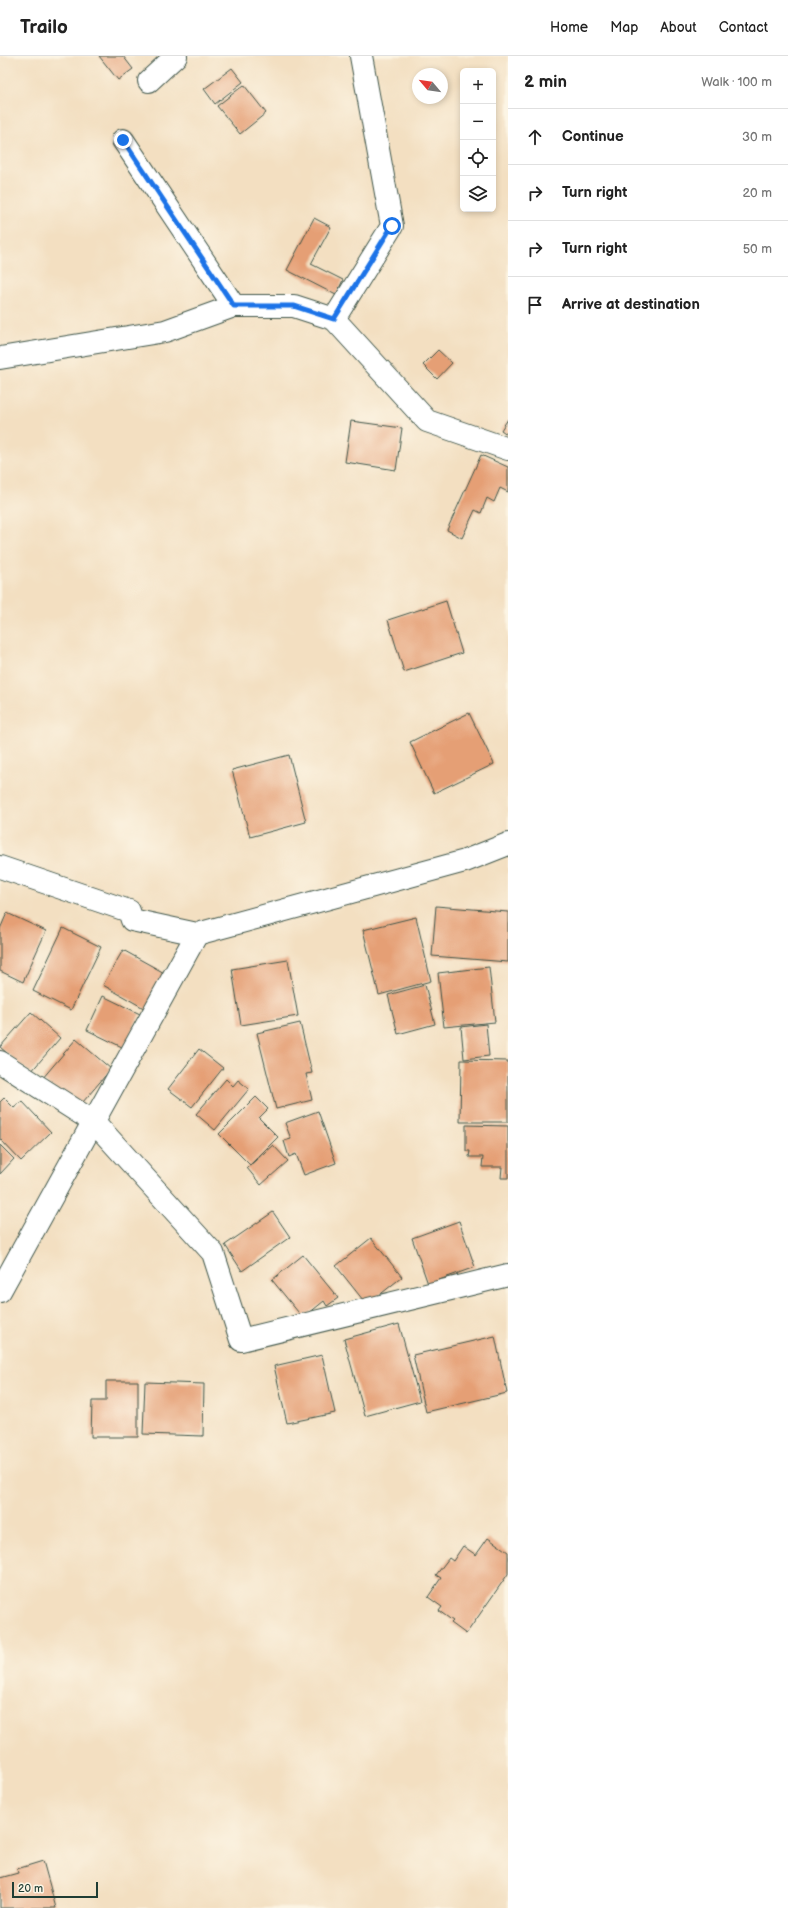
<!DOCTYPE html>
<html lang="en">
<head>
<meta charset="utf-8">
<style>
  body { margin:0; font-family:"Balsamiq Sans",sans-serif; background:#f2f2f2; color:#222 }
  .controls { position:absolute; right:12px; top:12px; display:grid; overflow:hidden; border-radius:6px; box-shadow:0 2px 6px #0003 }
  .controls button { width:36px; height:36px; display:grid; place-items:center; padding:0; border:0; border-bottom:1px solid #e0e0e0; background:#fff; color:#222; font:20px sans-serif }
  .compass { position:absolute; left:412px; top:12px; width:36px; height:36px; border-radius:50%; background:#fff; box-shadow:0 2px 6px #0003; rotate:299deg }
  .scale { position:absolute; left:12px; bottom:10px; width:86px; box-sizing:border-box; padding-left:4px; border:2px solid #1f3d34; border-top:0; font-size:11px; line-height:14px; white-space:nowrap; color:#1f3d34; -webkit-text-stroke:3px #fcf5e5; paint-order:stroke }
  .stop { position:absolute; width:12px; height:12px; margin:-9px; border:3px solid #1a73e8; border-radius:50%; background:#fff }
  .stop.end { background:#1a73e8; border-color:#fff; box-shadow:0 1px 4px #0008 }
  .list { margin:0; padding:0; list-style:none }
  h2 { display:flex; justify-content:space-between; align-items:center; height:52px; margin:0; padding:0 16px; font-size:17px }
  h2 small { font-size:13px; font-weight:400; color:#767676 }
  .list li { display:grid; grid-template-columns:26px 1fr auto; gap:12px; align-items:center; box-sizing:border-box; height:56px; padding:0 16px; border-top:1px solid #e0e0e0 }
  .list b { display:block; font-size:15px; white-space:nowrap }
  .list em { font-size:13px; font-style:normal; color:#767676 }
  .icon { flex:none; width:22px; height:22px; fill:none; stroke:currentColor; stroke-width:2; stroke-linecap:round; stroke-linejoin:round }
  .map { position:relative; flex:none; width:508px; height:1852px; overflow:hidden }
  header { display:flex; align-items:center; gap:24px; box-sizing:border-box; height:56px; padding:0 20px; background:#fff; border-bottom:1px solid #e0e0e0 }
  header strong { font-size:19px }
  nav { display:flex; gap:22px; margin-inline-start:auto; font-size:14px }
  main { display:flex }
  aside { flex:1; background:#fff }
  .map>svg:first-child { display:block }
  .building { fill:#e59f75 }
  .lines { fill:none; stroke-linecap:round; stroke-linejoin:round }
  .street-casing { stroke:#3f5549; stroke-width:24 }
  .street { stroke:#fff; stroke-width:22 }
  .route { stroke:#1a73e8; stroke-width:5 }
</style>
</head>
<body>
<header>
<strong>Trailo</strong>
<nav><a>Home</a><a>Map</a><a>About</a><a>Contact</a></nav>
</header>
<main>
<div class="map">
<svg width="508" height="1852" viewBox="0 0 508 1852">
  <rect width="100%" height="100%" fill="#fcf5e5"/>
  <filter id="ink" filterUnits="userSpaceOnUse"><feTurbulence type="fractalNoise" baseFrequency=".025" numOctaves="2"/><feDisplacementMap in="SourceGraphic" scale="8" xChannelSelector="R" yChannelSelector="G"/><feConvolveMatrix kernelMatrix="1 2 1 2 8 2 1 2 1" color-interpolation-filters="sRGB"/></filter>
  <filter id="wash" filterUnits="userSpaceOnUse"><feTurbulence type="fractalNoise" baseFrequency=".012" numOctaves="4" result="noise"/><feDisplacementMap in="SourceGraphic" scale="16" xChannelSelector="R" yChannelSelector="G"/><feGaussianBlur stdDeviation="0.9" result="paint"/><feColorMatrix in="noise" values="0 0 0 0 0 0 0 0 0 0 0 0 0 0 0 0 0 1.4 0 .05"/><feComposite in="paint" operator="in"/></filter>
  <g filter="url(#wash)">
    <rect width="100%" height="100%" fill="#f3dfc1"/>
    <g id="blocks">
      <g class="building">
        <polygon points="99,0 123,0 133,13 118,24"/>
        <polygon points="232,12 243,26 215,48 204,33"/>
        <polygon points="244,29 266,57 240,78 217,50"/>
        <polygon points="314,162 331,171 311,208 343,224 336,239 287,214"/>
        <polygon points="438,294 452,307 437,323 423,309"/>
        <polygon points="508,363 508,379 501,374"/>
        <polygon points="351,365 402,372 396,414 345,406"/>
        <polygon points="481,399 508,411 508,436 500,432 494,446 487,442 481,457 475,454 462,482 447,474"/>
        <polygon points="446,545 462,597 404,616 388,564"/>
        <polygon points="469,657 494,708 434,737 410,686"/>
        <polygon points="289,699 306,766 250,781 232,714"/>
        <polygon points="436,850 508,856 508,906 432,900"/>
        <polygon points="7,857 46,875 23,926 0,915 0,873"/>
        <polygon points="416,861 431,925 379,939 363,874"/>
        <polygon points="63,872 101,891 71,954 33,935"/>
        <polygon points="123,894 168,919 149,955 103,929"/>
        <polygon points="288,904 298,960 241,969 232,913"/>
        <polygon points="489,911 495,966 444,971 438,917"/>
        <polygon points="425,929 435,968 398,978 388,939"/>
        <polygon points="103,940 140,958 124,992 87,974"/>
        <polygon points="31,956 60,982 30,1017 0,991"/>
        <polygon points="300,967 312,1017 306,1018 312,1044 276,1053 257,977"/>
        <polygon points="486,968 489,1000 464,1003 461,971"/>
        <polygon points="76,983 111,1013 77,1053 42,1023"/>
        <polygon points="199,993 223,1012 192,1051 168,1033"/>
        <polygon points="461,1004 508,1005 508,1066 460,1066"/>
        <polygon points="226,1023 233,1030 238,1024 249,1033 215,1074 196,1058"/>
        <polygon points="256,1041 268,1053 259,1062 278,1081 250,1109 219,1078"/>
        <polygon points="4,1042 14,1052 22,1045 51,1076 21,1105 0,1083 0,1046"/>
        <polygon points="318,1055 336,1107 304,1119 296,1098 289,1101 284,1085 291,1083 285,1067"/>
        <polygon points="466,1069 508,1070 508,1122 501,1122 502,1111 482,1111 483,1101 469,1101 470,1095 466,1095"/>
        <polygon points="0,1089 14,1103 0,1118"/>
        <polygon points="273,1089 288,1105 261,1129 247,1112"/>
        <polygon points="273,1156 290,1181 242,1215 225,1189"/>
        <polygon points="459,1165 475,1211 428,1228 412,1182"/>
        <polygon points="371,1182 402,1221 367,1249 336,1210"/>
        <polygon points="303,1199 338,1242 327,1250 324,1245 303,1262 272,1224"/>
        <polygon points="399,1268 420,1345 365,1360 344,1283"/>
        <polygon points="495,1280 507,1337 426,1356 413,1299"/>
        <polygon points="322,1299 335,1357 287,1367 274,1310"/>
        <polygon points="106,1325 138,1325 138,1381 91,1381 92,1345 106,1345"/>
        <polygon points="145,1326 204,1328 203,1380 143,1378"/>
        <polygon points="488,1482 508,1496 508,1518 466,1578 451,1567 453,1565 439,1555 442,1551 428,1541 441,1522 436,1519 449,1502 453,1505 463,1490 476,1499"/>
        <polygon points="43,1805 56,1852 0,1852 0,1822 18,1817 17,1813"/>
      </g>
    </g>
  </g>
  <g filter="url(#ink)">
    <use href="#blocks" fill-opacity="0" stroke="#3f5549" stroke-width="1"/>
    <g class="lines">
      <defs>
        <g id="street">
          <polyline points="149,25 176,0"/>
          <polyline points="123,84 234,250"/>
          <polyline points="334,263 392,170 361,0"/>
          <polyline points="0,302 165,275 234,250 294,250 334,263 427,365 508,393"/>
          <polyline points="0,811 129,855 132,864 197,878 465,805 508,788"/>
          <polyline points="0,1006 94,1066 213,1197 241,1284 508,1219"/>
          <polyline points="0,1235 197,878"/>
        </g>
      </defs>
      <use href="#street" class="street-casing"/>
      <use href="#street" class="street"/>
    </g>
  </g>
  <g class="lines" filter="url(#ink)">
    <polyline class="route" points="123,84 234,250 294,250 334,263 392,170"/>
  </g>
</svg>
<div class="controls">
<button>+</button>
<button>−</button>
<button><svg class="icon" aria-label="locate" viewBox="0 0 24 24"><circle cx="12" cy="12" r="6"/><path d="M12 2v4M12 18v4M2 12h4M18 12h4"/></svg></button>
<button><svg class="icon" aria-label="layers" viewBox="0 0 24 24"><path d="M12 4l9 5-9 5-9-5zM3 14l9 5 9-5"/></svg></button>
</div>
<svg class="compass" viewBox="-18 -18 36 36"><path d="M0-13l5 13h-10z" fill="#e53935"/><path d="M0 13l5-13h-10z" fill="#767676"/></svg>
<div class="scale">20 m</div>
<div class="stop" style="left:392px;top:170px"></div>
<div class="stop end" style="left:123px;top:84px"></div>
</div>
<aside>
<h2>2 min<small>Walk · 100 m</small></h2>
<ul class="list">
<li><svg class="icon" aria-label="ahead" viewBox="0 0 24 24"><path d="M12 20V5M6 11l6-6 6 6"/></svg><div><b>Continue</b></div><em>30 m</em></li>
<li><svg class="icon" aria-label="right" viewBox="0 0 24 24"><path d="M7 20v-9h11M14 6l5 5-5 5"/></svg><div><b>Turn right</b></div><em>20 m</em></li>
<li><svg class="icon" aria-label="right" viewBox="0 0 24 24"><path d="M7 20v-9h11M14 6l5 5-5 5"/></svg><div><b>Turn right</b></div><em>50 m</em></li>
<li><svg class="icon" aria-label="arrive" viewBox="0 0 24 24"><path d="M6 21V4h12l-3 4 3 4H6"/></svg><div><b>Arrive at destination</b></div></li>
</ul>
</aside>
</main>
</body>
</html>
